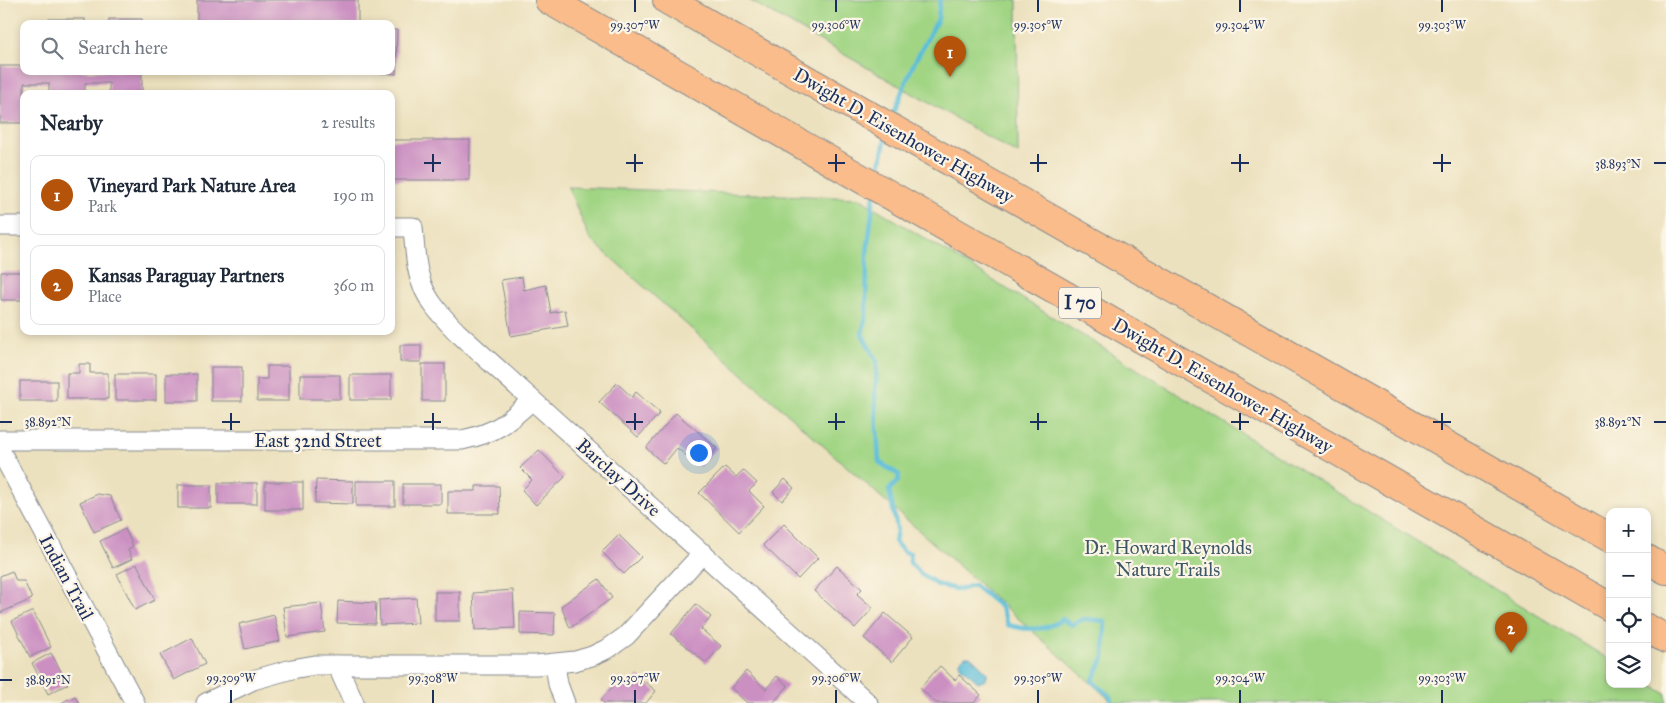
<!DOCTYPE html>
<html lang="en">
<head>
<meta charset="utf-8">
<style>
  body { margin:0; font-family:"IM FELL Great Primer",serif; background:#f6f6f7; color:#1f2937 }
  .controls { position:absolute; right:15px; bottom:15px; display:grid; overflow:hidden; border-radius:10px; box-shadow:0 2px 8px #0003 }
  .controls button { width:45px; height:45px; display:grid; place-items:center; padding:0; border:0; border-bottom:1px solid #e0e1e3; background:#fff; color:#1f2937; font:25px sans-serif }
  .you { position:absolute; left:698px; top:452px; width:18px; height:18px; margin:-12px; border:4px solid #fff; border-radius:50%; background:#1a73e8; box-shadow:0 0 0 8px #1a73e833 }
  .badge { display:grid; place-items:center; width:32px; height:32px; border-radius:50%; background:#b45309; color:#fff; font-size:16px; font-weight:700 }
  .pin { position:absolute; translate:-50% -41px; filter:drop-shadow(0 1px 2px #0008) }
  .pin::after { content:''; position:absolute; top:26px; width:18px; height:15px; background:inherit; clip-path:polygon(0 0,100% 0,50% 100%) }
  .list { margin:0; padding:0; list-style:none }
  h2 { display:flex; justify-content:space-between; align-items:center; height:65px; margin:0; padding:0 20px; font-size:21px }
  h2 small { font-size:16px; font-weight:400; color:#747a83 }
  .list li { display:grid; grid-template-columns:32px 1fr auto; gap:15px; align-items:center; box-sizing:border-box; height:80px; margin:0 10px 10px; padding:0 10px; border:1px solid #e0e1e3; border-radius:10px }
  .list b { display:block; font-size:19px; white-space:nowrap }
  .list p { margin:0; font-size:16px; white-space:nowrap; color:#747a83 }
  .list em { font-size:16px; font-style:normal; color:#747a83 }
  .icon { flex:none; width:28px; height:28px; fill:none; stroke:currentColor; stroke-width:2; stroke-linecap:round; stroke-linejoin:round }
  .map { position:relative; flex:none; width:1666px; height:703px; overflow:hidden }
  .search { position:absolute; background:#fff; box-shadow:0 2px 8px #0003; left:20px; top:20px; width:375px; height:55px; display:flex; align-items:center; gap:12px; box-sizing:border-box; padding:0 18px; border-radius:10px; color:#747a83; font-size:19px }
  .panel { position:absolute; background:#fff; box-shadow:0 2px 8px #0003; left:20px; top:90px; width:375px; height:245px; border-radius:10px }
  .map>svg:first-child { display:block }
  .green { fill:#a1d584; stroke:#5e8271 }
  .water { fill:#5bbed9; stroke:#3b769c }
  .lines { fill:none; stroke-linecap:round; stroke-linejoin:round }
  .stream { stroke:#5bbed9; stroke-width:4.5 }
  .building { fill:#cb8fc2 }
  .minor-casing { stroke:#84888e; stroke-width:21 }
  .motorway-casing { stroke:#84888e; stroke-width:30 }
  .minor { stroke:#fff; stroke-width:19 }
  .motorway { stroke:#f9bc8a; stroke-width:28 }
  .ticks { fill:none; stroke:#1b2f5e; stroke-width:2 }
  .labels { text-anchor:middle; stroke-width:4.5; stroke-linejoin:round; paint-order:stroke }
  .shield { fill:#fcf5e5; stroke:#5e6a86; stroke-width:1 }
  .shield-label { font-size:18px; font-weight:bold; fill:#1b2f5e }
  .street-label { font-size:19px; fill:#1b2f5e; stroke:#fcf5e5 }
  .park-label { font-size:19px; fill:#3c5868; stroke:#fcf5e5 }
  .ticks-label { font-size:12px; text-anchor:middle; fill:#1b2f5e; stroke:#fcf5e5; stroke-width:4.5; stroke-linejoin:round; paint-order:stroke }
</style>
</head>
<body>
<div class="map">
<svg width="1666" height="703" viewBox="0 0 1666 703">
  <rect width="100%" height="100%" fill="#fcf5e5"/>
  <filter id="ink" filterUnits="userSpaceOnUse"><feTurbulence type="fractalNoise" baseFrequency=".02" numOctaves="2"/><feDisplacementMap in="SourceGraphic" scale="10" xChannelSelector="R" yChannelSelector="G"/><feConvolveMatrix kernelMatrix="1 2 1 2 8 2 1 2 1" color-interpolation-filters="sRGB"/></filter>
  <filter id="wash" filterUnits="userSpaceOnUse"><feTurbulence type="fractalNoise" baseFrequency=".0096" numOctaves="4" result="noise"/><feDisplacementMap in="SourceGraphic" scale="20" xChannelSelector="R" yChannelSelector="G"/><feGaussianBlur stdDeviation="1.12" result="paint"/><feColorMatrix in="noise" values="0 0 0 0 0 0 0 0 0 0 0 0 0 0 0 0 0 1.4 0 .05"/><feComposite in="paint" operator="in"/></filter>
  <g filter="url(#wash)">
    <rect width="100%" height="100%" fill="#ece1be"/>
    <g class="green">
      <polygon points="749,0 1017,0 1018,154"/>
      <polygon points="568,187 859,198 1610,660 1610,684 1647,684 1647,683 1666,694 1666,703 1111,703 1109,699 590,239"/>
    </g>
    <polygon class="water" points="965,656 970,656 987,672 987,676 984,681 978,682 960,666 960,661"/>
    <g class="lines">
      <g class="stream">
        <polyline points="891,118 913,65 938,19 940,0"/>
        <polyline points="878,176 886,135"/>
        <path d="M874,196L867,253L866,316L862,334L877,362L875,394L879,462L899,475L898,481L889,490L897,529L895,542L904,552L910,553V563L921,574L938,585L959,590L974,585L1002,608L1008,625C1026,630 1047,632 1062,619L1072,625L1083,619L1105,621L1104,657L1092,681L1111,697L1113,703"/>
      </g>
    </g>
    <g id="blocks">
      <g class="building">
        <rect x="197" y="0" width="161" height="24"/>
        <rect x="49" y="19" width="36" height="5"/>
        <rect x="109" y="19" width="33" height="5"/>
        <polygon points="391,30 397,30 396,74 378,73 378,71 391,71"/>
        <polygon points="0,66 24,66 24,71 142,71 142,94 109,94 109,83 85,83 85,94 49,94 49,83 24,83 24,123 0,123"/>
        <polygon points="391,140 470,140 469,180 391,180"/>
        <polygon points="1,272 22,272 24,300 1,300"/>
        <polygon points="522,277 524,290 546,285 551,313 565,310 568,326 511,336 501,280"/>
        <rect x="400" y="345" width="21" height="17"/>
        <polygon points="79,364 90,364 90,373 108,373 108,399 67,399 67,373 79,373"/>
        <rect x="422" y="364" width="23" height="37"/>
        <polygon points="267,366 289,366 289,401 257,401 257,379 267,379"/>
        <rect x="211" y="367" width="31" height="34"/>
        <rect x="115" y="374" width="41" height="26"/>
        <rect x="166" y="374" width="31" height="27"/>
        <rect x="300" y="375" width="40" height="24"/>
        <rect x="350" y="375" width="41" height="25"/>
        <rect x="20" y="381" width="37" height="20"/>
        <polygon points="617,383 632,397 636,392 660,413 638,437 599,402"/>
        <polygon points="676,413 717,448 700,467 677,448 664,464 646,448"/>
        <polygon points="539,450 565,477 536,505 522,490 532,480 520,468"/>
        <polygon points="725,467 736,477 743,470 757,483 749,491 764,506 739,532 699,493"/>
        <polygon points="785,479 794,488 782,501 773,492"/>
        <polygon points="316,480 353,481 353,504 315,503"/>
        <rect x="356" y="481" width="39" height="25"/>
        <rect x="265" y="482" width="38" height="28"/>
        <rect x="218" y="483" width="39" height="21"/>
        <rect x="403" y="484" width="38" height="20"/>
        <rect x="178" y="485" width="33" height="23"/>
        <polygon points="476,486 499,486 500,514 448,514 448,491 476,491"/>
        <polygon points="98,494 110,496 121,520 94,532 80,502"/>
        <polygon points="784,524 818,558 798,579 763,545"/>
        <polygon points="125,529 133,546 128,550 132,559 113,568 100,541"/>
        <polygon points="619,535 641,557 624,574 602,552"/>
        <polygon points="137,564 155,600 135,610 117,574"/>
        <polygon points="837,566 862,589 857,594 873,608 855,628 814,591"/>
        <polygon points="12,571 16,581 24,581 32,599 0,613 0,576"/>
        <polygon points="599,579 612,598 570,628 561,606"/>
        <polygon points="513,590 515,628 475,630 473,593"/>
        <rect x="435" y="592" width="25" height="29"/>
        <polygon points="416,598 418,623 380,625 379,600"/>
        <polygon points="338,601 376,603 375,624 337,623"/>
        <polygon points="321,603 325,632 287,637 283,607"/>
        <polygon points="696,604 711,617 701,629 721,646 706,663 671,634"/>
        <polygon points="33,611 51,647 30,657 12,621"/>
        <polygon points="520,612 555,613 554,635 520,634"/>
        <polygon points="885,613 913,637 892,662 864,638"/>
        <polygon points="274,615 280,641 245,649 239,624"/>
        <polygon points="192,638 205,664 174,680 160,655"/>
        <polygon points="51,653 68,684 48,694 32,663"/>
        <polygon points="940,666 955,680 959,675 981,695 974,703 936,703 920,688"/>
        <polygon points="746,671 766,689 777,676 788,686 773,703 747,703 731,688"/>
        <polygon points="638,676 656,691 646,703 604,703 601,700 620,678 630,686"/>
        <polygon points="75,696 79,703 61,703"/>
      </g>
    </g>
  </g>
  <g filter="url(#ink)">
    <use href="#blocks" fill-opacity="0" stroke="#84888e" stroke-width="1"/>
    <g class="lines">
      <defs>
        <g id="minor">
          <polyline points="0,226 24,226"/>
          <path d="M391,227H413C417,281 419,293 457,332L868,703"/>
          <path d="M0,440H462C496,433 507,423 532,400"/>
          <polyline points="0,450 135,703"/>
          <polyline points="555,664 558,684 565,703"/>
          <polyline points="337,665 354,703"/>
          <polyline points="206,703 253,680 292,669 315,665 536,665 575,661 592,656 609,648 626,636 703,553"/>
        </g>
        <g id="motorway">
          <polyline points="549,0 1610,607"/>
          <polyline points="667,0 1610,538"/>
          <polyline points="1647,559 1666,570"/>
          <polyline points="1647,628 1666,639"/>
        </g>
      </defs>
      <use href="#minor" class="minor-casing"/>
      <use href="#motorway" class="motorway-casing"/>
      <use href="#minor" class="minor"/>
      <use href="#motorway" class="motorway"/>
    </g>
  </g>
  <path class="ticks" d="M635,0V12M836,0V12M1038,0V12M1240,0V12M1442,0V12M433,154V172M635,154V172M836,154V172M1038,154V172M1240,154V172M1442,154V172M424,163H441M626,163H643M828,163H845M1030,163H1047M1231,163H1249M1433,163H1451M1654,163H1666M231,413V430M433,413V430M635,413V430M836,413V430M1038,413V430M1240,413V430M1442,413V430M0,422H12M222,422H240M424,422H441M626,422H643M828,422H845M1030,422H1047M1231,422H1249M1433,422H1451M1654,422H1666M0,680H12M231,690V703M433,690V703M635,690V703M836,690V703M1038,690V703M1240,690V703M1442,690V703"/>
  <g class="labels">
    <rect class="shield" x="1059" y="287.5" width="42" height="31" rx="4"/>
    <g class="shield-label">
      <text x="1080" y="309">I 70</text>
    </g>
    <g class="street-label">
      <text transform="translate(904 135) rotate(30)" y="7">Dwight D. Eisenhower Highway</text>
      <text transform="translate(1223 385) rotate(30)" y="7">Dwight D. Eisenhower Highway</text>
      <text x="318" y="447">East 32nd Street</text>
      <text transform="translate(619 477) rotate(42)" y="7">Barclay Drive</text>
      <text transform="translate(67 577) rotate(62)" y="7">Indian Trail</text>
    </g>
    <g class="park-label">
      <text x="1168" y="554">Dr. Howard Reynolds<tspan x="1168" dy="22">Nature Trails</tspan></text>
    </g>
  </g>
  <g class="ticks-label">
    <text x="635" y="29">99.307°W</text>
    <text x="836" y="29">99.306°W</text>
    <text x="1038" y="29">99.305°W</text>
    <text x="1240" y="29">99.304°W</text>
    <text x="1442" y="29">99.303°W</text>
    <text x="1618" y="168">38.893°N</text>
    <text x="48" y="426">38.892°N</text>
    <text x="1618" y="426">38.892°N</text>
    <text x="231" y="682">99.309°W</text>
    <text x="433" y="682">99.308°W</text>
    <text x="635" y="682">99.307°W</text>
    <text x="836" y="682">99.306°W</text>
    <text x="1038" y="682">99.305°W</text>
    <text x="1240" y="682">99.304°W</text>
    <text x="1442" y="682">99.303°W</text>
    <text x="48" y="684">38.891°N</text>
  </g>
</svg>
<div class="controls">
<button>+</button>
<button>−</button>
<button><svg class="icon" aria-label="locate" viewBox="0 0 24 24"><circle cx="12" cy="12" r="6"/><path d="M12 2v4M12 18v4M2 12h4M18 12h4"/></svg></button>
<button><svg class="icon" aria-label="layers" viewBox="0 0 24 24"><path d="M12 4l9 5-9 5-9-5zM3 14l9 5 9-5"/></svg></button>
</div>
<div class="you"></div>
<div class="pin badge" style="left:950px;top:77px">1</div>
<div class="pin badge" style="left:1511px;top:653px">2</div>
<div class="search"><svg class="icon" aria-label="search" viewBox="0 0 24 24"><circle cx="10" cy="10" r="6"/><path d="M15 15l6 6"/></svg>Search here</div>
<section class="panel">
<h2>Nearby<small>2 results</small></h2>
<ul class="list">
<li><span class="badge">1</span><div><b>Vineyard Park Nature Area</b><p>Park</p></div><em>190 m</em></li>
<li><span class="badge">2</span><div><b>Kansas Paraguay Partners</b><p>Place</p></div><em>360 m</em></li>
</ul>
</section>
</div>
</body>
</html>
